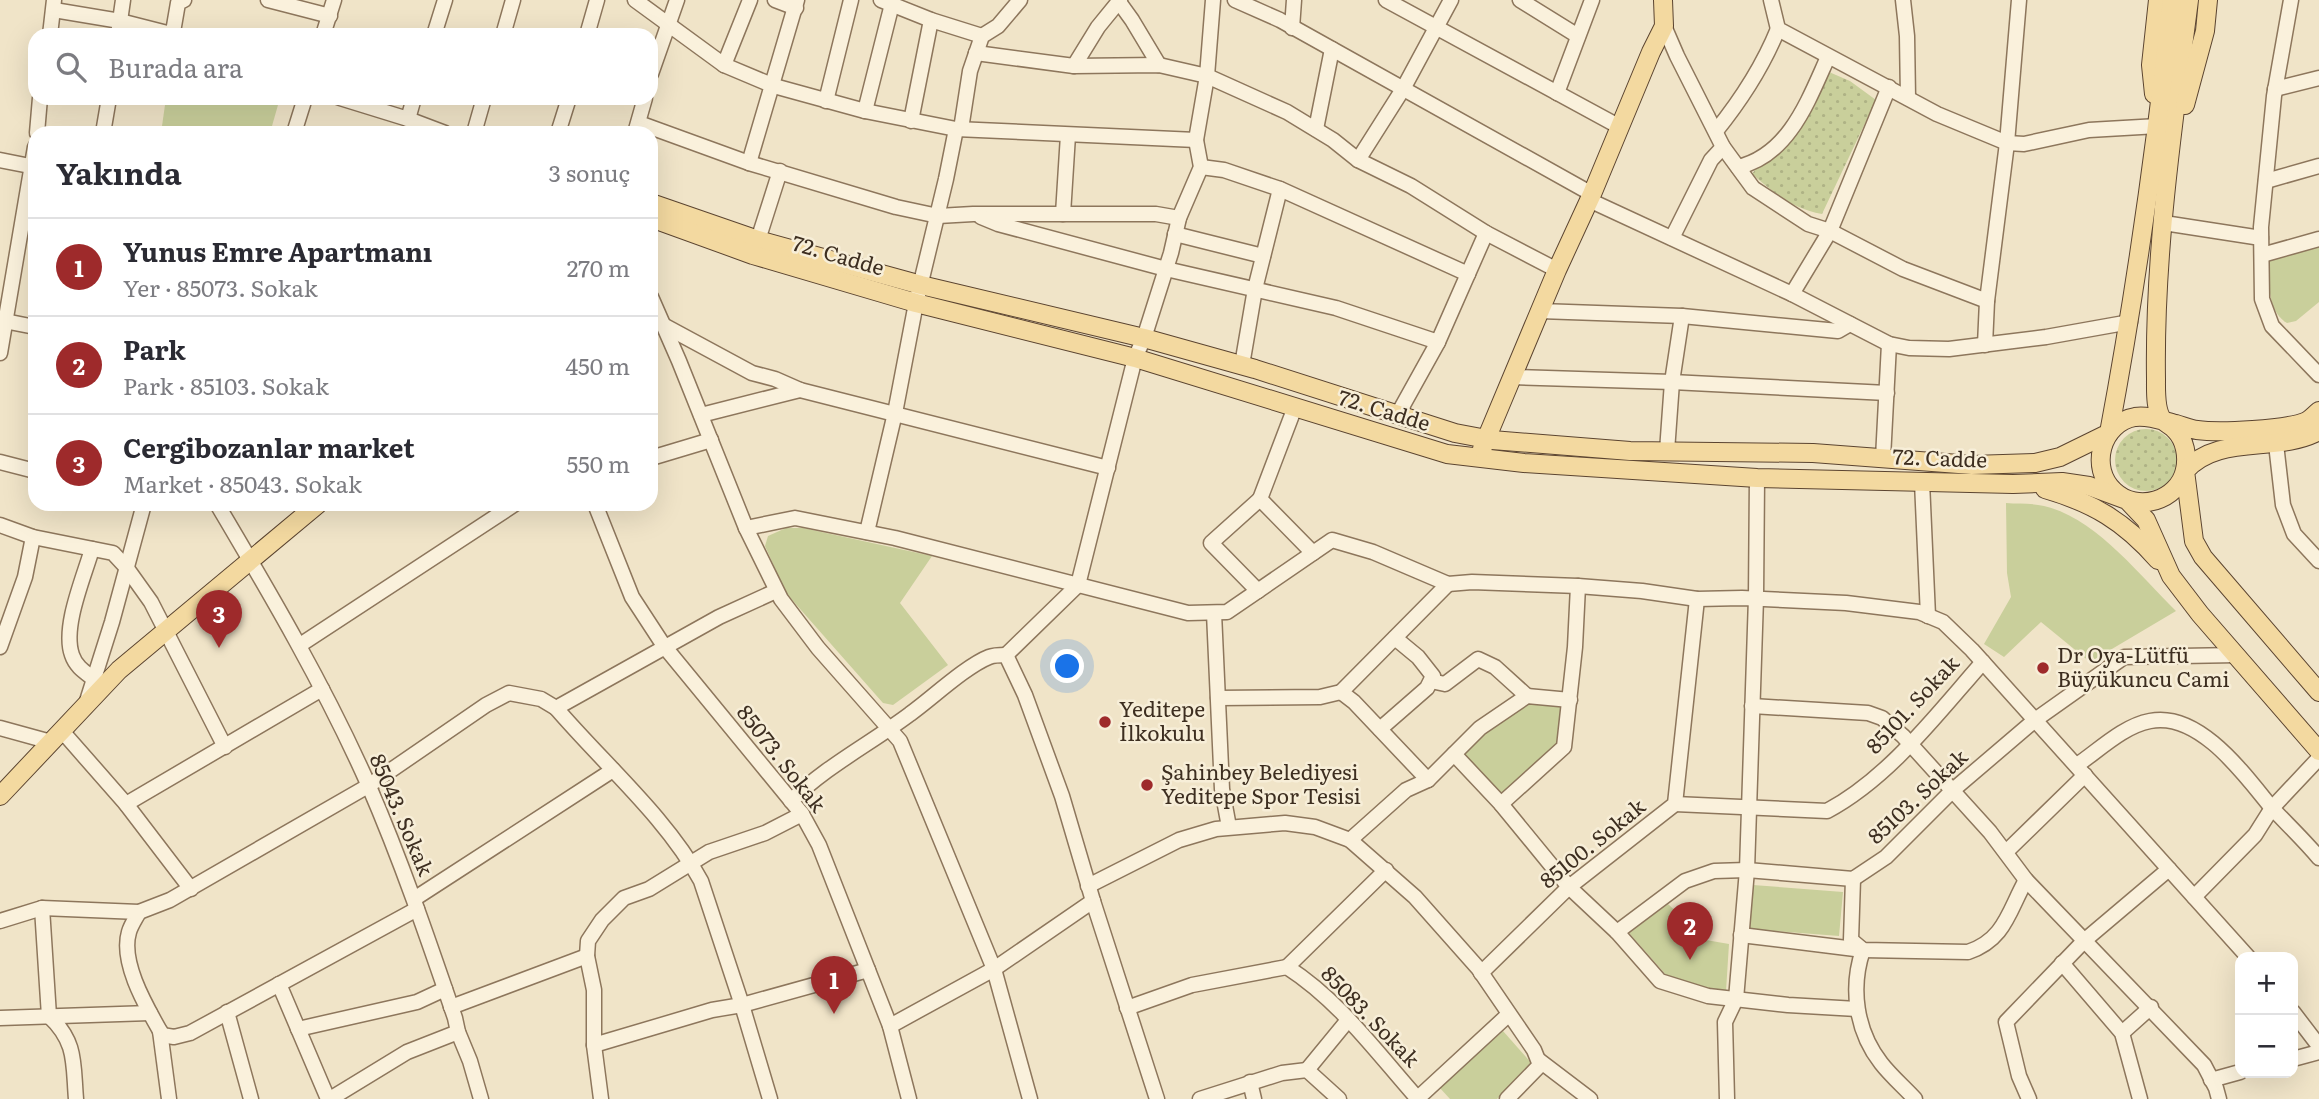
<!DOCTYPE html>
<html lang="tr">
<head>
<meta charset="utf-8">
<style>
  body { margin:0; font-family:Literata,serif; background:#f2f2f3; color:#2b2b33 }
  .controls { position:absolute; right:21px; bottom:21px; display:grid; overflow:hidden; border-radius:14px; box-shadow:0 7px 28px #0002 }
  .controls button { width:63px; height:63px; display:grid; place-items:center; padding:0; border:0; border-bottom:2px solid #e1e1e2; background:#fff; color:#2b2b33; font:35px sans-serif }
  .you { position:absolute; left:1068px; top:667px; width:24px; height:24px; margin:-18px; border:5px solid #fff; border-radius:50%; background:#1a73e8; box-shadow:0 0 0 10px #1a73e833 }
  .badge { display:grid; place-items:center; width:46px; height:46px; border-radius:50%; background:#9e2a2b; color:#fff; font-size:23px; font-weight:700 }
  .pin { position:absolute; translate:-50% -58px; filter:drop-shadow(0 2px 4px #0008) }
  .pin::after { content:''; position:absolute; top:37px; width:24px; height:21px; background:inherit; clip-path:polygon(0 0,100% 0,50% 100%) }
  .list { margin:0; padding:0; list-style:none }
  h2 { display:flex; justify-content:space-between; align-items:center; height:91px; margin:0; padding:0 28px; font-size:30px }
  h2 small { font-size:23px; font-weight:400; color:#7c7c81 }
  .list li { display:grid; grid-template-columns:46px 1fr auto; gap:21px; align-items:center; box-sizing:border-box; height:98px; padding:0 28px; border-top:2px solid #e1e1e2 }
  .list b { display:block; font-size:26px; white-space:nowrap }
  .list p { margin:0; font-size:23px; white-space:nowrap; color:#7c7c81 }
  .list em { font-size:23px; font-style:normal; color:#7c7c81 }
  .icon { flex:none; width:38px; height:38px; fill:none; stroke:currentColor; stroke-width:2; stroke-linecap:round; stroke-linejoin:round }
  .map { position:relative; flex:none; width:2319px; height:1099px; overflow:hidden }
  .search { position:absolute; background:#fff; box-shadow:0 7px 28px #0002; left:28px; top:28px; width:630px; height:77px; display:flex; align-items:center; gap:18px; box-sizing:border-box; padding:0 24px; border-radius:21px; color:#7c7c81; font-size:26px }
  .panel { position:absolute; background:#fff; box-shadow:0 7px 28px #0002; left:28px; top:126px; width:630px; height:385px; border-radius:21px }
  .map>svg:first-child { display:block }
  .grass { fill:url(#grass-dots) }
  .park { fill:#c9cf9b }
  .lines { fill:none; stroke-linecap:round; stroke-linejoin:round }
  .minor-casing { stroke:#8d765c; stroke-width:17 }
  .major-casing { stroke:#5b4430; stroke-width:20 }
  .minor { stroke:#faf1dc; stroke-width:14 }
  .major { stroke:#f3d9a0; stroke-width:18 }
  .poi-dot { fill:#9e2a2b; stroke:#f7eed8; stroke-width:2.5 }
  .labels { text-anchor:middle; stroke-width:5; stroke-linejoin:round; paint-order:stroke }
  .street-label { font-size:21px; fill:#3d2e20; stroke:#f7eed8 }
  .poi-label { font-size:21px; fill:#3d2e20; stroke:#f7eed8; text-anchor:start }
</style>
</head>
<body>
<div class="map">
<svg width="2319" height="1099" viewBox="0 0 2319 1099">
  <defs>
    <pattern id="grass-dots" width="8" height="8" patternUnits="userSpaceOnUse" patternTransform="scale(1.75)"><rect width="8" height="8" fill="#c9cf9b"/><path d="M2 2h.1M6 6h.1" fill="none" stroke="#aeb285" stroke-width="1.8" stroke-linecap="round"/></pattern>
  </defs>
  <rect width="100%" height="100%" fill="#f0e4c8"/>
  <g class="grass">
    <path d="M1829,72L1850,81L1876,100L1822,214C1793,209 1774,193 1752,174L1757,167L1776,155L1799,131L1815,105Z"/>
    <circle cx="2146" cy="460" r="31"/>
  </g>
  <g class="park">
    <polygon points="166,98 280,98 270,133 161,133"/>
    <path d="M2319,244V302L2296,321L2287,323C2267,312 2268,279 2269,259Z"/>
    <path d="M2006,503C2018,504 2032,503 2044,506C2096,518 2139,575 2176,611L2090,662L2041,622L2004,657L1984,644L2011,597L2007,573Z"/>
    <polygon points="786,528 803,528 932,556 900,603 948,665 893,705 883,703 786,593 765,546 768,536"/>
    <polygon points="1545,698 1563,709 1561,742 1502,795 1462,752 1514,702"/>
    <polygon points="1753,885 1843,892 1839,936 1749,929"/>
    <polygon points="1668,904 1706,940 1729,944 1726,991 1698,991 1667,976 1629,933"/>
    <polygon points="1503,1031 1534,1066 1497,1099 1450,1099 1439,1087"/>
  </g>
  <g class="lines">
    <defs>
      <g id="minor">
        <polyline points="268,0 330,16"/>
        <polyline points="635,0 724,65 774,86 865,111 956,129 1196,140"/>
        <polyline points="775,0 796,8"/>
        <polyline points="881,0 931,20 982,36"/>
        <polyline points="1235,0 1280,20 1592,194"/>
        <polyline points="1386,0 1620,127"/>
        <polyline points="1520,0 1578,36"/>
        <polyline points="1771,0 1778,29 1937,114 2007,143 2024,144 2089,130 2158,126"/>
        <polyline points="1903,0 1907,36 1908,98"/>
        <polyline points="2291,0 2274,96 2261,227 2262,299 2272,326 2319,375"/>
        <polyline points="1119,2 1132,20 1159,65"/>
        <polyline points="54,10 120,21 175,35"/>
        <polyline points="1664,26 1677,56 1723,147 1753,188 1808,224 1830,231 1903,269 1987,301"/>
        <polyline points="1292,28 1294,0"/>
        <polyline points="169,33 173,32 178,3 184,0"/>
        <polyline points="50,35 54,0"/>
        <polyline points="118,35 123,0"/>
        <polyline points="323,35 334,0"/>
        <polyline points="434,35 445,0"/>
        <polyline points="503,35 513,0"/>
        <polyline points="587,35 597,0"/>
        <polyline points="976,53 1074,66 1159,65 1207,76 1287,112 1333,140 1358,160 1411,186 1486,233 1557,270"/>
        <polyline points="724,65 750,0"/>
        <polyline points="1074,66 1098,27 1120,0"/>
        <polyline points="651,74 677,0"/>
        <polyline points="2275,89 2319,78"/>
        <polyline points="1557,93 1592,0"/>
        <polyline points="340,98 408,119 445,133"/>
        <polyline points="826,101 851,0"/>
        <polyline points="865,111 892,4"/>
        <polyline points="408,119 414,98"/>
        <polyline points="911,121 931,20"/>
        <polyline points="639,123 749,163 896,207 938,216 973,214 1156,214 1179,218"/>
        <polyline points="961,129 970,71 982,36 998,26 1020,0"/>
        <polyline points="1316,129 1332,49"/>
        <path d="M1716,131C1741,100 1763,66 1778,29"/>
        <polyline points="37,133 40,98"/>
        <polyline points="103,133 109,98"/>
        <polyline points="294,133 305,98"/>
        <polyline points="474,133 484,98"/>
        <polyline points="558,133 569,98"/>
        <polyline points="635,133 645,98"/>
        <polyline points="0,160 35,167"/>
        <polyline points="1358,160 1403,89 1451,0"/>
        <polyline points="749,163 797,0"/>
        <polyline points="1201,167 1224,170 1280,189 1468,274"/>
        <path d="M1738,167C1789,155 1808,101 1828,57"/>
        <polyline points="2266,181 2319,166"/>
        <polyline points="1589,200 1792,294 1889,344 1909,348 1949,349 2046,337 2130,322"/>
        <polyline points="1063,214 1068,135"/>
        <polyline points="981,217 998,224 1166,269 1336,308 1438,342"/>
        <polyline points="2164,223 2261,238"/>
        <polyline points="1175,234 1263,256"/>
        <polyline points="1672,238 1711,160 1723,147"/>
        <polyline points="758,240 780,171"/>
        <polyline points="2262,255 2319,239"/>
        <polyline points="1792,294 1830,231 1889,87"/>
        <polyline points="651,297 679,361 746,528 781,599 818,648 900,741 994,969 1030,1099"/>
        <polyline points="1540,311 1682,316 1838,331 1850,324"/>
        <polyline points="0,320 35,327"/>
        <polyline points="663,325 752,373 775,379 800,390"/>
        <polyline points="1985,345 1987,301 2007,143 2019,0"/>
        <polyline points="0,353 35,147"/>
        <polyline points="1242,365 1255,289 1280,189"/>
        <polyline points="1512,377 1672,382 1887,393"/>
        <polyline points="1295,407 1260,499 1313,553"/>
        <polyline points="1398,414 1438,342 1486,233"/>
        <polyline points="701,415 800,390 1108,468"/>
        <polyline points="2276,444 2283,505 2294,534 2319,561"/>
        <polyline points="1667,451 1672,382 1682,316"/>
        <polyline points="651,458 711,440"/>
        <polyline points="1883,458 1889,344"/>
        <polyline points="0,462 35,471"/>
        <polyline points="1922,482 1928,616"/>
        <path d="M217,504C271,595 325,687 368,784C401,860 428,939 455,1018L458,1032L470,1061L481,1099"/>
        <polyline points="595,504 632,597 664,646 802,814 819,845 890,1026 909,1099"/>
        <polyline points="0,525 33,537 113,553 126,567 151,602 225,747"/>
        <polyline points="746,528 795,518 895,538 1188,613 1227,612 1332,540 1373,552 1448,584 1472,582 1578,586 1642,591 1697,599 1742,598 1846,603 1919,612 1943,622 1972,650 2248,957"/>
        <polyline points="867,532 895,413 916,303 946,179 956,129"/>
        <path d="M92,549C84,577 62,627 72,655C76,667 85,672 94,679"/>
        <polyline points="1258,591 1211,543 1260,499"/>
        <polyline points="1214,613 1222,789 1229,827"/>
        <polyline points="300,645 515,504"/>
        <polyline points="0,647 25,577 33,537"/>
        <polyline points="1006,655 1078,585 1135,358 1144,338 1171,253 1179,218 1201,167 1196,140 1207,76 1213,0"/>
        <polyline points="1431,681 1445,684 1478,659 1495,667 1527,696"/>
        <polyline points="1341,692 1354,702 1428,780"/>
        <polyline points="1218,698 1320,697 1341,692 1448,584"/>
        <polyline points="86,704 112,622 144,504"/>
        <polyline points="1752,706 1868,713 1882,718 1903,736 1990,832 2026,880 2204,1065 2216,1088 2219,1099"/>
        <polyline points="556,708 719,617 776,591"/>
        <polyline points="0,728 51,742"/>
        <polyline points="1380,729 1427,688 1433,676 1418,657 1395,638"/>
        <polyline points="62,731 126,804 191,889"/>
        <polyline points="1454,754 1501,804 1569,887 1617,932 1660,981 1708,996 1788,1005 1857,1009"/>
        <path d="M2077,765C2098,751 2123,726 2150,721C2199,711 2244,774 2271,807C2287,824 2304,840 2319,858"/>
        <path d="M791,801C826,766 870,744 910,714C931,699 966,666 989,657C994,655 1000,655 1006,655L1025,695L1062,796L1093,901L1157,1099"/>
        <polyline points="126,804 322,689"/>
        <polyline points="1501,804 1564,747 1575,647 1578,586"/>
        <path d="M1675,804L1827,811C1889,778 1937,714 1983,662"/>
        <polyline points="1350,840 1406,790 1428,780 1480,728 1527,696 1570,700"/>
        <polyline points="2006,852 2085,775"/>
        <path d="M1853,879L1851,940L1863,950L1968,952C2005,940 2009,910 2026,880"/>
        <polyline points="1088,886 1179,840 1216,829 1285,823 1315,827 1350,840 1415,897 1478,968 1534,1050 1540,1065 1507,1099"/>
        <polyline points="2194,897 2255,835 2272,808 2319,758"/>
        <polyline points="414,899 613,770"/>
        <path d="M42,908L49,1016C77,1042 73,1064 76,1099"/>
        <path d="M139,912C136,918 131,925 129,932C120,962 146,1006 160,1031L162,1035L174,1037L190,1033L417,909"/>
        <path d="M0,921L42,908L139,912L170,900L368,786L486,705L509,693L541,699L556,708C603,763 667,818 701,881L742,1005L770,1099"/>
        <polyline points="1617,932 1685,881 1714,871 1747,870 1853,879 1886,857 1953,790 2035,720 2124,657 2237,655"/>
        <path d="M1741,935L1863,950C1850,988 1856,1031 1881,1063C1891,1076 1904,1087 1915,1099"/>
        <polyline points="2062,963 2122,1033 2140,1099"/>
        <polyline points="1287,967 1386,870"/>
        <polyline points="1481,973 1569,887 1675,804 1697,599"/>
        <polyline points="279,984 328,1099"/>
        <polyline points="451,1007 587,956"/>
        <path d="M1127,1008L1192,985L1287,967C1340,1001 1377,1053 1418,1099"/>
        <polyline points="227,1012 251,1099"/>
        <polyline points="2293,1012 2319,1046"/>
        <polyline points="0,1018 150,1013"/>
        <polyline points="890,1026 994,969 1093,901"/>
        <polyline points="298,1029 417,1002 445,989"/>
        <polyline points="160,1031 169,1099"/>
        <polyline points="2122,1033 2151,1007"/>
        <polyline points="594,1045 712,1010 742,1005 868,970"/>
        <polyline points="2293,1059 2319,1052"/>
        <polyline points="1540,1061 1590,1099"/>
        <polyline points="1307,1070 1348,1020"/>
        <polyline points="2211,1080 2240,1072"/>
        <polyline points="1250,1082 1254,1099"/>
        <polyline points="330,1099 407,1052 458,1032"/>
        <polyline points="601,1099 594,1045 594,990 587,956 588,941 602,920 624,898 649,889 709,852 765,833 802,814"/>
        <polyline points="1200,1099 1282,1073 1307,1070 1339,1099"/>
        <polyline points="1417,1099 1508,1015"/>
        <polyline points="1727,1099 1725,1022 1736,999 1747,870 1756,598 1757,478"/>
        <polyline points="2029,1099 2019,1076 2006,1022 2085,940 2169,869"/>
      </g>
      <g id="major">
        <path d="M2189,0C2173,125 2154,253 2156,379C2156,391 2155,411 2163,420C2166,424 2172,426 2175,430C2185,440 2188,456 2185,470C2178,501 2137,513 2114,491C2089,468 2101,423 2135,417C2149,415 2163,421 2176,424C2183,426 2190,429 2197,430C2219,433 2287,430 2307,421C2312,418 2315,414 2319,411"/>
        <polyline points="2154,94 2151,65 2158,0"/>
        <polyline points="2185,105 2205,31 2208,0"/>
        <path d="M651,203L758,240L921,285L1144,338L1255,369L1455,433L1492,440L1630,451L1813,453L1972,465L2035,463L2060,457L2109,433C2136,289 2156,145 2172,0"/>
        <polyline points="651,218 753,255 916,303 1135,358 1447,454 1524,463 1757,478 2013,484 2062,482 2089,486 2127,500 2146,520 2171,576 2200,614 2319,751"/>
        <path d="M2319,431C2277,454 2219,433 2185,471L2194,541L2203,557L2319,692"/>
        <polyline points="1482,449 1557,270 1592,194 1651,52 1664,26 1663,0"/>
        <path d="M2045,489C2093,503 2124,521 2158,560"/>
        <polyline points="0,796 119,670 318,504"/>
      </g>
    </defs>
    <use href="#minor" class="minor-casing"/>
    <use href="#major" class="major-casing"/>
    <use href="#minor" class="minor"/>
    <use href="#major" class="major"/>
  </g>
  <g class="poi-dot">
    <circle cx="2043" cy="668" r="7"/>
    <circle cx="1105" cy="722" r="7"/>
    <circle cx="1147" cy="785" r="7"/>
  </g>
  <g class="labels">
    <g class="street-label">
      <text transform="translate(838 256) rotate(16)" y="7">72. Cadde</text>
      <text transform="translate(1384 411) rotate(17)" y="7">72. Cadde</text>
      <text transform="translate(1940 459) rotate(2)" y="7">72. Cadde</text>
      <text transform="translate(1913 705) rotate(-47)" y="7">85101. Sokak</text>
      <text transform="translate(781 759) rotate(52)" y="7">85073. Sokak</text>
      <text transform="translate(1918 797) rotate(-43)" y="7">85103. Sokak</text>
      <text transform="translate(401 815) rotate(67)" y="7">85043. Sokak</text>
      <text transform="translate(1593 844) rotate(-39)" y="7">85100. Sokak</text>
      <text transform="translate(1370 1017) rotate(46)" y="7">85083. Sokak</text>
    </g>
    <g class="poi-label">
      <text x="2057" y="663">Dr Oya-Lütfü<tspan x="2057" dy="24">Büyükuncu Cami</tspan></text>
      <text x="1119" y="717">Yeditepe<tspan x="1119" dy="24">İlkokulu</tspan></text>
      <text x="1161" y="780">Şahinbey Belediyesi<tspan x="1161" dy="24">Yeditepe Spor Tesisi</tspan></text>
    </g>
  </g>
</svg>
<div class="controls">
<button>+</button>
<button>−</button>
</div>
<div class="you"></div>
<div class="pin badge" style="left:834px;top:1014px">1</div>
<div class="pin badge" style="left:1690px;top:960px">2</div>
<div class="pin badge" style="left:219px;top:648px">3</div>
<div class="search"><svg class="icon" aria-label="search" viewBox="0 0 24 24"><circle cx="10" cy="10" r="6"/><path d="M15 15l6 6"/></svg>Burada ara</div>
<section class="panel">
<h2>Yakında<small>3 sonuç</small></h2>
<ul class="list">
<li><span class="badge">1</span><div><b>Yunus Emre Apartmanı</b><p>Yer · 85073. Sokak</p></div><em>270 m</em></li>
<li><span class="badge">2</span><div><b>Park</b><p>Park · 85103. Sokak</p></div><em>450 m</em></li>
<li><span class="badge">3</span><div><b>Cergibozanlar market</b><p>Market · 85043. Sokak</p></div><em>550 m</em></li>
</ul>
</section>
</div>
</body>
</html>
